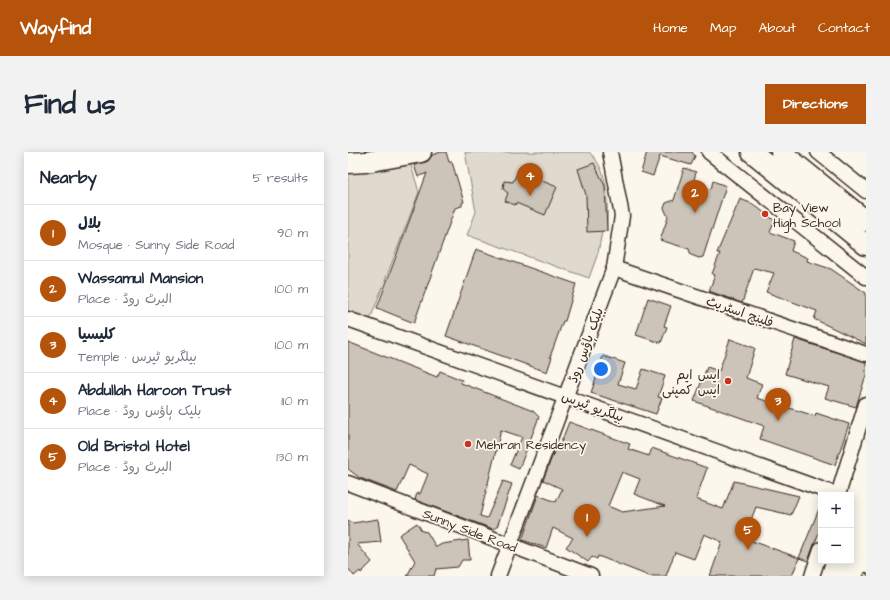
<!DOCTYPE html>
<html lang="en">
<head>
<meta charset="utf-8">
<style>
  body { margin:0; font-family:"Architects Daughter","Playpen Sans Arabic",sans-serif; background:#f2f2f3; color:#1f2937 }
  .controls { position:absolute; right:12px; bottom:12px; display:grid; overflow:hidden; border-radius:0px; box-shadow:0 2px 10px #0003 }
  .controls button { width:36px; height:36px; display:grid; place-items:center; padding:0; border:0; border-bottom:1px solid #e0e1e3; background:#fff; color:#1f2937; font:20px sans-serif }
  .you { position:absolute; left:253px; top:217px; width:14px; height:14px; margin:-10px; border:3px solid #fff; border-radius:50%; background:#1a73e8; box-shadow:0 0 0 6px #1a73e833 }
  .badge { display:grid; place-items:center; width:26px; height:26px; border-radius:50%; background:#b45309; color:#fff; font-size:13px; font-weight:700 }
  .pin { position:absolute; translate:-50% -33px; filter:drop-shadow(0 1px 2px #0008) }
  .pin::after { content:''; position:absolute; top:21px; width:14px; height:12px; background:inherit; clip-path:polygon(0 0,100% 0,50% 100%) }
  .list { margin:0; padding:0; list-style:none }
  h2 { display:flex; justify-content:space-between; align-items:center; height:52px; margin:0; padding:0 16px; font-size:17px }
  h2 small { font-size:13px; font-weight:400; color:#747a83 }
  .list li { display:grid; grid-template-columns:26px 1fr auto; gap:12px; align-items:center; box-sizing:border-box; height:56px; padding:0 16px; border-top:1px solid #e0e1e3 }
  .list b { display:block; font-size:15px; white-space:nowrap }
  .list p { margin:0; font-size:13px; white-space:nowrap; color:#747a83 }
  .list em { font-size:13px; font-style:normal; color:#747a83 }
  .map { position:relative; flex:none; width:518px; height:424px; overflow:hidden; border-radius:0px }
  header { display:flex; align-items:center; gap:24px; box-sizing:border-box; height:56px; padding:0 20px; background:#b45309; color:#fff }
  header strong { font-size:19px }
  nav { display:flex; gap:22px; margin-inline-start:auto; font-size:14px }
  .intro { display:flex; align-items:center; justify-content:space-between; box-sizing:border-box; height:96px; padding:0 24px }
  h1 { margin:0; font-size:28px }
  .button { padding:10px 18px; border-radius:0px; background:#b45309; color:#fff; font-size:14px; font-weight:700 }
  main { display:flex; gap:24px; padding:0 24px }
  aside { flex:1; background:#fff; border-radius:0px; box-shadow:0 2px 10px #0003 }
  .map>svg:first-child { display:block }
  .green { fill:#dfd9ce; stroke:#8d8276 }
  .building { fill:#ccc4b9; stroke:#3b2a1e; fill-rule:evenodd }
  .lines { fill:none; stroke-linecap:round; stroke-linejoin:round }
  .street-casing { stroke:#3b2a1e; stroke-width:17 }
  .secondary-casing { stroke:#3b2a1e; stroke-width:23 }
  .street { stroke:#fbf7ec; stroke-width:14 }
  .secondary { stroke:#fbf7ec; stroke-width:20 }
  .rail-casing { stroke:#3b2a1e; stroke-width:4.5 }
  .rail { stroke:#fbf7ec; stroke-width:3; stroke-dasharray:9; stroke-linecap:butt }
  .poi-dot { fill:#c8321e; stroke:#fbf7ec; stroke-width:1.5 }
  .labels { text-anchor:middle; stroke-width:3.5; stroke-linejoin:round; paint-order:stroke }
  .poi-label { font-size:13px; fill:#3b2a1e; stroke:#fbf7ec; text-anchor:start }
  .street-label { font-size:13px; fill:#3b2a1e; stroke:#fbf7ec }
</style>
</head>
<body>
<header>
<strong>Wayfind</strong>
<nav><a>Home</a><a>Map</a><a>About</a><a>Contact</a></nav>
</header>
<div class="intro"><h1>Find us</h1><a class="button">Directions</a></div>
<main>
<aside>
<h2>Nearby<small>5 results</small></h2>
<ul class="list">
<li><span class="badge">1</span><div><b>بلال</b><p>Mosque · Sunny Side Road</p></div><em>90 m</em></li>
<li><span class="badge">2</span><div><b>Wassamul Mansion</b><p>Place · البرٹ روڈ</p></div><em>100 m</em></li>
<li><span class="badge">3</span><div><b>کلیسیا</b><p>Temple · بیلگریو ٹیرس</p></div><em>100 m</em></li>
<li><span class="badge">4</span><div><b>Abdullah Haroon Trust</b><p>Place · بلیک ہاؤس روڈ</p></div><em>110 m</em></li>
<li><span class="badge">5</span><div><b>Old Bristol Hotel</b><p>Place · البرٹ روڈ</p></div><em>130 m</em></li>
</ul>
</aside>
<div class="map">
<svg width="518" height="424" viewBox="0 0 518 424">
  <rect width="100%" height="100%" fill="#fbf7ec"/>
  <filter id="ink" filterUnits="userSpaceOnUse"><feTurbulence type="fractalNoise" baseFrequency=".025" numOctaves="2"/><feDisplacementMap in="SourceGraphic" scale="8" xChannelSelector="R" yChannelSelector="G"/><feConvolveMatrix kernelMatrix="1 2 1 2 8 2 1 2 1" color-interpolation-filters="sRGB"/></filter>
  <g filter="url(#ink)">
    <g class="green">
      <path d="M117,0H241C263,20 259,53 259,79L254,80L250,101L241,126L119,83L128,60Z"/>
      <polygon points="60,3 71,40 20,173 0,166 0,11"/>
    </g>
    <g class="building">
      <polygon points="93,0 98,0 101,10 104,10 116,50 114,51 114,54 107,56 66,171 29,156 79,21 70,25 66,13 80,9 84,3"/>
      <polygon points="299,0 344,0 347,4 343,13 312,4 305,24 293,20"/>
      <polygon points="246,11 257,34 259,79 239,80 238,43 230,17"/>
      <polygon points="336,16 348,20 345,32 363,37 365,29 378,34 355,105 351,106 343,103 341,97 312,88 320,65 316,56 318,51 326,48"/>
      <polygon points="170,19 209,35 197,63 168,51 167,53 157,49 160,41 155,37 156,29 165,30"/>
      <polygon points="392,47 405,52 427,69 422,80 446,89 443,99 460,106 459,109 483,117 518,141 518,192 466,167 469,159 418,140 426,121 406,116 394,151 361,139 367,123 364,122 372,101 369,101"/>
      <polygon points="128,97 228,132 217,169 215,169 202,205 204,205 199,220 98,184"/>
      <polygon points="300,146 323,154 316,174 319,175 313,191 288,183"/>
      <polygon points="382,187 407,196 398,226 414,232 409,246 467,264 468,261 501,272 487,313 412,287 416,274 346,249 359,215 371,219"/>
      <polygon points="447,187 518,210 518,223 508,255 477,246 481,235 437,222"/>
      <polygon points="0,190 89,225 92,219 114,228 113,231 185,259 191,265 171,317 162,313 174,285 153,278 132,364 139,366 155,329 164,332 149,375 145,377 67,348 69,341 72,342 80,322 61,313 49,340 12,326 0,317"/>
      <polygon points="255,204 277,211 270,232 288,237 295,217 317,224 310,245 314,246 308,262 243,241"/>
      <path d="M221,270L282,292L280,297L301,304L304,296L359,316L348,347L375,357L386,329L451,344L443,363L408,355L396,386L451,406L444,424H362L374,390L356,382L346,407L327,400L318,424H301L250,404L249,407L244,405L240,410L218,395L225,386L205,376L198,396L174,388L190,343L208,350L214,337L195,328L209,292L212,293ZM274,320L292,327L286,342L317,354L274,360L260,354Z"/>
      <polygon points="473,352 473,375 460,409 451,406"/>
      <polygon points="30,367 33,390 9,392 24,410 13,421 12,419 6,424 0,416 0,369 5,371"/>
      <polygon points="69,371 74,379 79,380 88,395 94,392 120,388 122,408 114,408 110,415 88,417 86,424 59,424 67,409 51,383"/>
    </g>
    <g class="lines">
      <defs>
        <g id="street">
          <polyline points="361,0 518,125"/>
          <polyline points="470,0 518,39"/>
          <polyline points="266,116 518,202"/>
          <polyline points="0,167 490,343"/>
          <polyline points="0,331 243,424"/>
          <polyline points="490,343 518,252"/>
          <polyline points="150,424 266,116 274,64 262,0"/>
          <polyline points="464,424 473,397"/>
        </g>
        <g id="secondary">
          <polyline points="404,0 518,93"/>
          <polyline points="433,0 518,69"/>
          <polyline points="0,11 18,10 73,0"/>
        </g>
      </defs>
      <use href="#street" class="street-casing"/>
      <use href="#secondary" class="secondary-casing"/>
      <use href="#street" class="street"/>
      <use href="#secondary" class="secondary"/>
      <defs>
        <polyline id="rail" points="517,424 518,422"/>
      </defs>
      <use href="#rail" class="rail-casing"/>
      <use href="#rail" class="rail"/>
    </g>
  </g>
  <g class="poi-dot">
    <circle cx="417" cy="62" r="4"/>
    <circle cx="380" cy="229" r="4"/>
    <circle cx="120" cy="292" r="4"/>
  </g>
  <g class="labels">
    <g class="poi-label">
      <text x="425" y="60">Bay View<tspan x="425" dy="15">High School</tspan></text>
      <text x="372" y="227" text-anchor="end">ایس ایم<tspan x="372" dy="15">ایس کمپنی</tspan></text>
      <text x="128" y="297">Mehran Residency</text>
    </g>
    <g class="street-label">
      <text transform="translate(392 159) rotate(19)" y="5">فلینچ اسٹریٹ</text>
      <text transform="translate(237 193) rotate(-70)" y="5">بلیک ہاؤس روڈ</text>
      <text transform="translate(245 254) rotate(20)" y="5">بیلگریو ٹیرس</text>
      <text transform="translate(122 378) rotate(21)" y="5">Sunny Side Road</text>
    </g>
  </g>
</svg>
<div class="controls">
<button>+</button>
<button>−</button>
</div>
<div class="you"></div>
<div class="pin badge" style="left:239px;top:385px">1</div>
<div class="pin badge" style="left:347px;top:61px">2</div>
<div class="pin badge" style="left:430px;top:269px">3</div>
<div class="pin badge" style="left:182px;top:44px">4</div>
<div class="pin badge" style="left:400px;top:398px">5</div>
</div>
</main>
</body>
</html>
